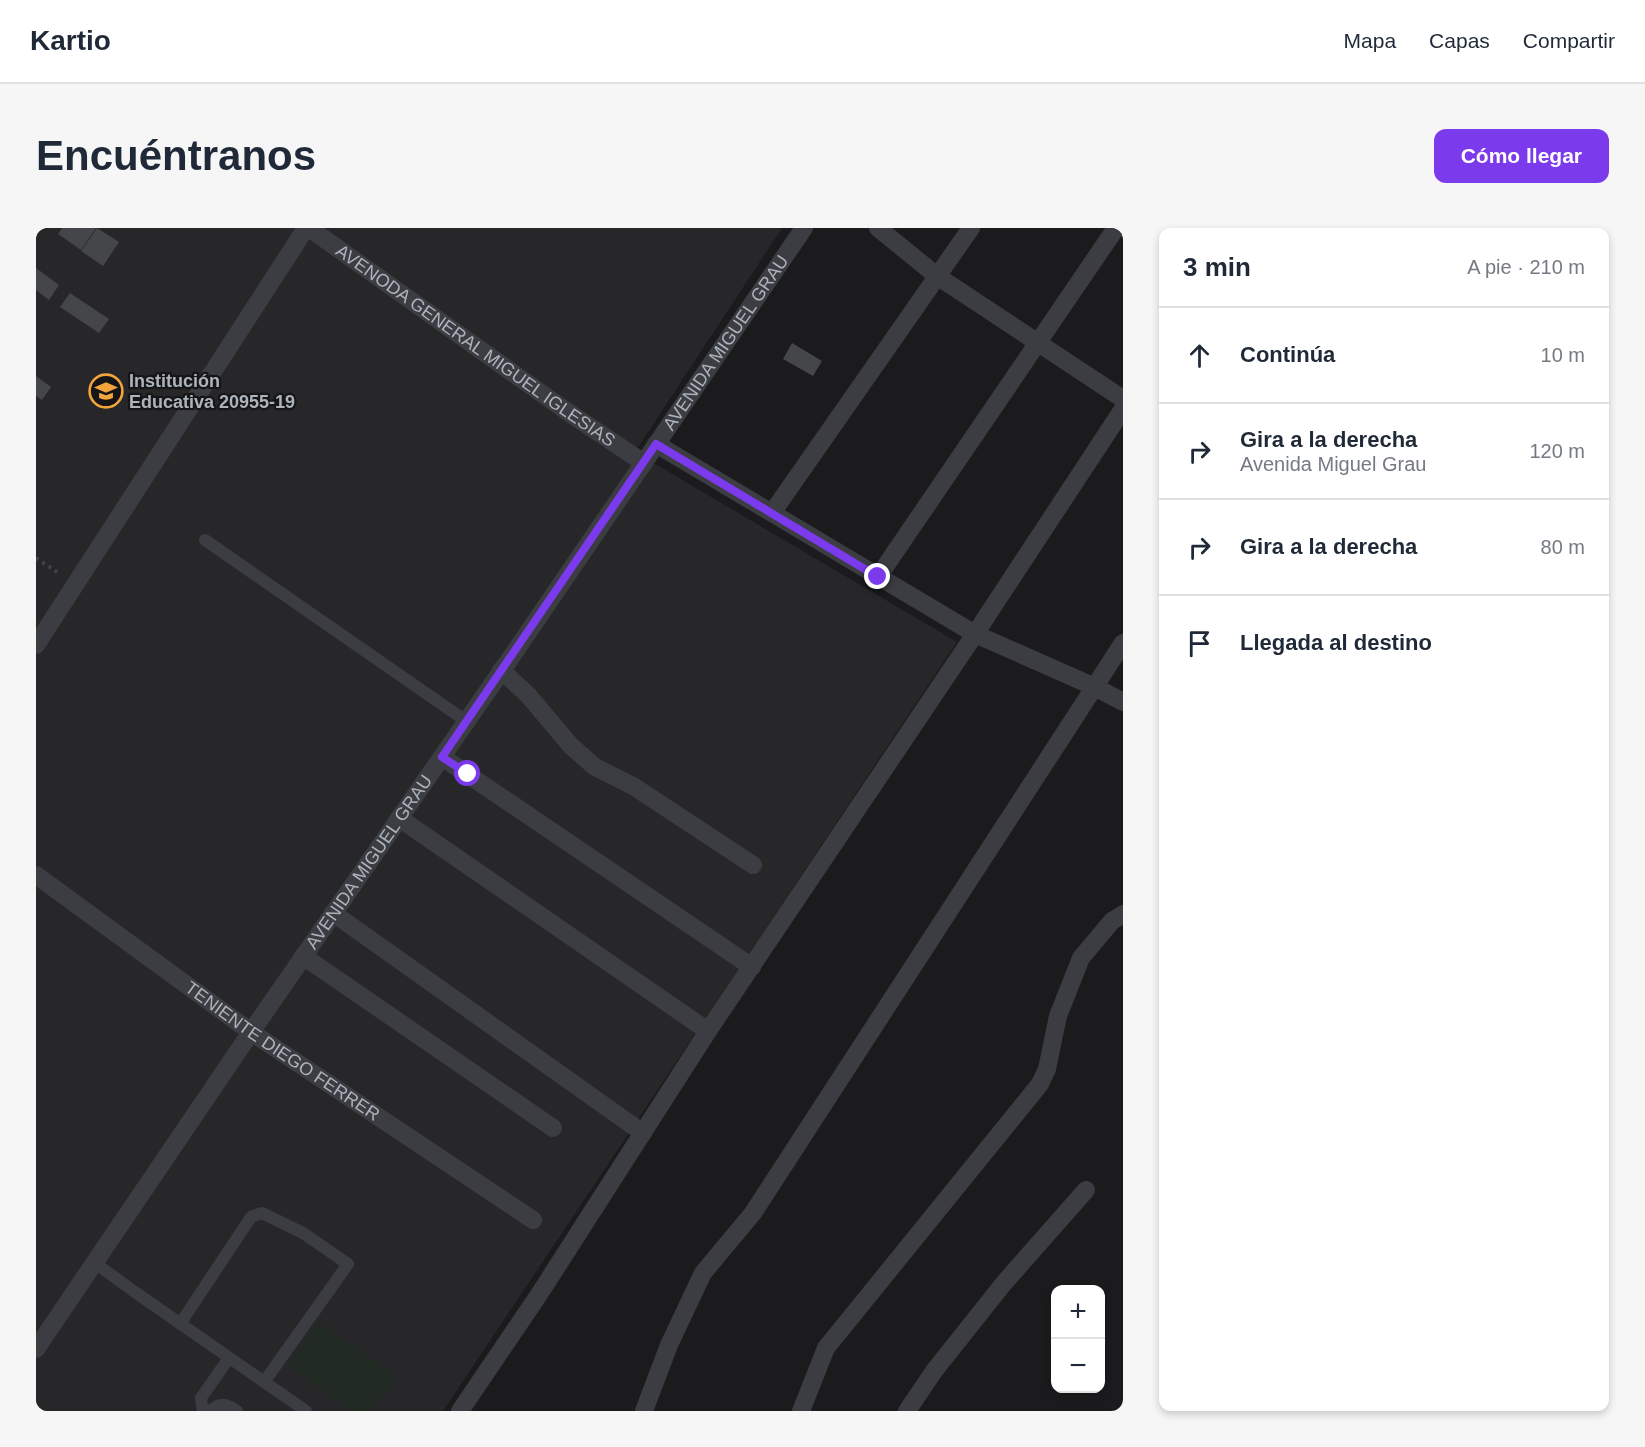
<!DOCTYPE html>
<html lang="es">
<head>
<meta charset="utf-8">
<style>
  body { margin:0; font-family:Helvetica,sans-serif; background:#f6f6f7; color:#1f2937 }
  .controls { position:absolute; right:18px; bottom:18px; display:grid; overflow:hidden; border-radius:12px; box-shadow:0 3px 9px #0003 }
  .controls button { width:54px; height:54px; display:grid; place-items:center; padding:0; border:0; border-bottom:2px solid #e0e1e3; background:#fff; color:#1f2937; font:30px sans-serif }
  .stop { position:absolute; width:18px; height:18px; margin:-14px; border:4px solid #7c3aed; border-radius:50%; background:#fff }
  .stop.end { background:#7c3aed; border-color:#fff; box-shadow:0 2px 6px #0008 }
  .list { margin:0; padding:0; list-style:none }
  h2 { display:flex; justify-content:space-between; align-items:center; height:78px; margin:0; padding:0 24px; font-size:26px }
  h2 small { font-size:20px; font-weight:400; color:#747a83 }
  .list li { display:grid; grid-template-columns:39px 1fr auto; gap:18px; align-items:center; box-sizing:border-box; height:96px; padding:0 24px; border-top:2px solid #e0e1e3 }
  .list b { display:block; font-size:22px; white-space:nowrap }
  .list p { margin:0; font-size:20px; white-space:nowrap; color:#747a83 }
  .list em { font-size:20px; font-style:normal; color:#747a83 }
  .icon { flex:none; width:33px; height:33px; fill:none; stroke:currentColor; stroke-width:2; stroke-linecap:round; stroke-linejoin:round }
  .map { position:relative; flex:none; width:1087px; height:1183px; overflow:hidden; border-radius:12px }
  header { display:flex; align-items:center; gap:36px; box-sizing:border-box; height:84px; padding:0 30px; background:#fff; border-bottom:2px solid #e0e1e3 }
  header strong { font-size:28px }
  nav { display:flex; gap:33px; margin-inline-start:auto; font-size:21px }
  .intro { display:flex; align-items:center; justify-content:space-between; box-sizing:border-box; height:144px; padding:0 36px }
  h1 { margin:0; font-size:42px }
  .button { padding:15px 27px; border-radius:12px; background:#7c3aed; color:#fff; font-size:21px; font-weight:700 }
  main { display:flex; gap:36px; padding:0 36px }
  aside { flex:1; background:#fff; border-radius:12px; box-shadow:0 3px 9px #0003 }
  .map>svg:first-child { display:block }
  .built { fill:#27272a }
  .green { fill:#222b23 }
  .building { fill:#45464a }
  .lines { fill:none; stroke-linecap:round; stroke-linejoin:round }
  .path { stroke:#424449; stroke-width:4; stroke-dasharray:3 4.5; stroke-linecap:butt }
  .service { stroke:#3c3d42; stroke-width:12 }
  .minor { stroke:#3c3d42; stroke-width:18 }
  .tertiary { stroke:#3c3d42; stroke-width:18 }
  .route { stroke:#7c3aed; stroke-width:8 }
  .labels { text-anchor:middle; stroke-width:4.5; stroke-linejoin:round; paint-order:stroke }
  .street-label { font-size:18px; fill:#adb3bc; stroke:#161618 }
  .poi-label { font-size:18px; font-weight:bold; fill:#adb3bc; stroke:#161618; text-anchor:start }
</style>
</head>
<body>
<header>
<strong>Kartio</strong>
<nav><a>Mapa</a><a>Capas</a><a>Compartir</a></nav>
</header>
<div class="intro"><h1>Encuéntranos</h1><a class="button">Cómo llegar</a></div>
<main>
<div class="map">
<svg width="1087" height="1183" viewBox="0 0 1087 1183">
  <rect width="100%" height="100%" fill="#1b1b1d"/>
  <polygon class="built" points="0,0 746,0 599,224 921,414 407,1183 0,1183"/>
  <polygon class="green" points="282,1094 360,1148 336,1183 317,1183 252,1138"/>
  <g class="building">
    <polygon points="26,0 60,0 45,22 22,6"/>
    <polygon points="61,0 83,14 67,38 45,23"/>
    <polygon points="0,40 23,57 13,72 0,62"/>
    <polygon points="34,65 73,91 63,105 24,79"/>
    <polygon points="756,115 786,133 777,148 747,131"/>
    <polygon points="0,148 15,159 6,172 0,168"/>
  </g>
  <g class="lines">
    <polyline class="path" points="0,330 24,346"/>
    <g class="service">
      <polyline points="169,312 430,493"/>
      <polyline points="59,1035 96,1062 270,1183"/>
      <polyline points="144,1096 215,989 226,985 267,1005 312,1036 228,1154"/>
      <polyline points="171,1183 166,1179 165,1170 193,1130"/>
      <path d="M175,1183C183,1174 192,1176 201,1183"/>
    </g>
    <g class="minor">
      <path id="s1" d="M273,0L529,182L608,235"/>
      <polyline points="842,0 901,48 1087,171"/>
      <polyline points="620,216 939,406 1059,459 1087,474"/>
      <polyline points="736,285 935,0"/>
      <polyline points="842,349 1080,0"/>
      <polyline points="0,417 270,0"/>
      <polyline points="465,442 492,467 535,518 559,539 597,558 717,637"/>
      <polyline points="406,529 716,739"/>
      <polyline points="363,590 672,803"/>
      <path id="s2" d="M0,647L215,804L497,992"/>
      <polyline points="297,685 607,905"/>
      <polyline points="267,728 517,900"/>
      <polyline points="424,1183 504,1065 672,803 939,406 1087,181"/>
      <polyline points="608,1183 633,1117 667,1045 717,985 1087,415"/>
      <polyline points="765,1183 790,1120 1004,856 1011,841 1022,788 1045,730 1076,693 1087,686"/>
      <polyline points="871,1183 898,1143 968,1055 1050,962"/>
    </g>
    <path class="tertiary" id="s3" d="M0,1121L215,804L469,438L768,0"/>
  </g>
  <g class="lines">
    <polyline class="route" points="432,546 406,529 620,216 842,349"/>
  </g>
  <defs>
    <symbol id="school-ring" viewBox="-11 -11 22 22"><circle r="9.5" fill="#161618" stroke="#f3a53d" stroke-width="1.5"/><path d="M0-5L7-2L0 1L-7-2ZM-4 1L0 2.5L4 1V4Q0 6-4 4Z" fill="#f3a53d"/></symbol>
  </defs>
  <g fill-rule="evenodd">
    <use href="#school-ring" x="51" y="144" width="38" height="38"/>
  </g>
  <g class="labels">
    <g class="street-label">
      <text dy="6" stroke="none"><textPath href="#s3" startOffset="1220">AVENIDA MIGUEL GRAU</textPath></text>
      <text dy="6" stroke="none"><textPath href="#s1" startOffset="204">AVENODA GENERAL MIGUEL IGLESIAS</textPath></text>
      <text dy="6" stroke="none"><textPath href="#s3" startOffset="590">AVENIDA MIGUEL GRAU</textPath></text>
      <text dy="6" stroke="none"><textPath href="#s2" startOffset="303">TENIENTE DIEGO FERRER</textPath></text>
    </g>
    <g class="poi-label">
      <text x="93" y="159">Institución<tspan x="93" dy="21">Educativa 20955-19</tspan></text>
    </g>
  </g>
</svg>
<div class="controls">
<button>+</button>
<button>−</button>
</div>
<div class="stop" style="left:432px;top:546px"></div>
<div class="stop end" style="left:842px;top:349px"></div>
</div>
<aside>
<h2>3 min<small>A pie · 210 m</small></h2>
<ul class="list">
<li><svg class="icon" aria-label="ahead" viewBox="0 0 24 24"><path d="M12 20V5M6 11l6-6 6 6"/></svg><div><b>Continúa</b></div><em>10 m</em></li>
<li><svg class="icon" aria-label="right" viewBox="0 0 24 24"><path d="M7 20v-9h11M14 6l5 5-5 5"/></svg><div><b>Gira a la derecha</b><p>Avenida Miguel Grau</p></div><em>120 m</em></li>
<li><svg class="icon" aria-label="right" viewBox="0 0 24 24"><path d="M7 20v-9h11M14 6l5 5-5 5"/></svg><div><b>Gira a la derecha</b></div><em>80 m</em></li>
<li><svg class="icon" aria-label="arrive" viewBox="0 0 24 24"><path d="M6 21V4h12l-3 4 3 4H6"/></svg><div><b>Llegada al destino</b></div></li>
</ul>
</aside>
</main>
</body>
</html>
